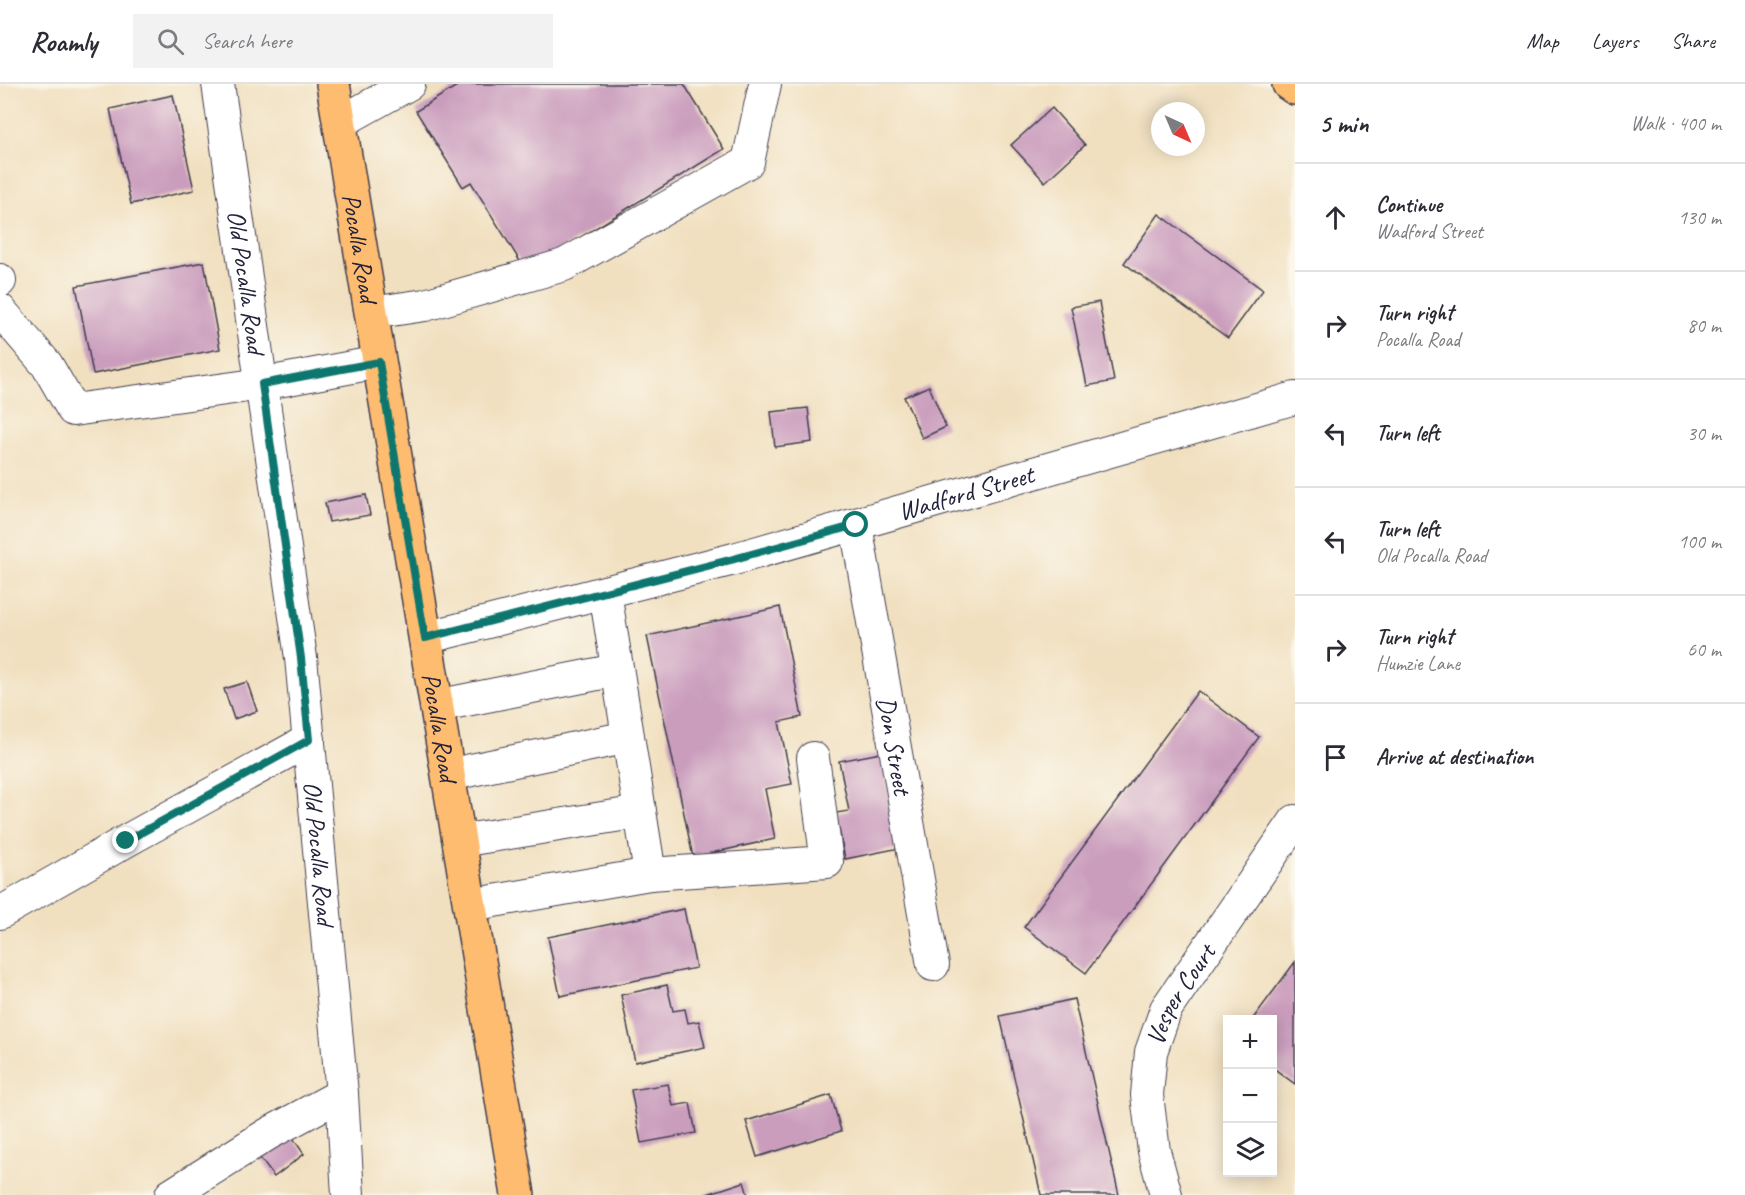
<!DOCTYPE html>
<html lang="en">
<head>
<meta charset="utf-8">
<style>
  body { margin:0; font-family:Caveat,sans-serif; background:#f2f2f3; color:#2b2b33 }
  .controls { position:absolute; right:18px; bottom:18px; display:grid; overflow:hidden; border-radius:0px; box-shadow:0 3px 15px #0003 }
  .controls button { width:54px; height:54px; display:grid; place-items:center; padding:0; border:0; border-bottom:2px solid #e1e1e2; background:#fff; color:#2b2b33; font:30px sans-serif }
  .compass { position:absolute; left:1151px; top:18px; width:54px; height:54px; border-radius:50%; background:#fff; box-shadow:0 3px 15px #0003; rotate:136deg }
  .stop { position:absolute; width:18px; height:18px; margin:-14px; border:4px solid #0f766e; border-radius:50%; background:#fff }
  .stop.end { background:#0f766e; border-color:#fff; box-shadow:0 2px 6px #0008 }
  .list { margin:0; padding:0; list-style:none }
  h2 { display:flex; justify-content:space-between; align-items:center; height:78px; margin:0; padding:0 24px; font-size:26px }
  h2 small { font-size:20px; font-weight:400; color:#7c7c81 }
  .list li { display:grid; grid-template-columns:39px 1fr auto; gap:18px; align-items:center; box-sizing:border-box; height:108px; padding:0 24px; border-top:2px solid #e1e1e2 }
  .list b { display:block; font-size:22px; white-space:nowrap }
  .list p { margin:0; font-size:20px; white-space:nowrap; color:#7c7c81 }
  .list em { font-size:20px; font-style:normal; color:#7c7c81 }
  .icon { flex:none; width:33px; height:33px; fill:none; stroke:currentColor; stroke-width:2; stroke-linecap:round; stroke-linejoin:round }
  .map { position:relative; flex:none; width:1295px; height:1111px; overflow:hidden }
  header { display:flex; align-items:center; gap:36px; box-sizing:border-box; height:84px; padding:0 30px; background:#fff; border-bottom:2px solid #e1e1e2 }
  header strong { font-size:28px }
  nav { display:flex; gap:33px; margin-inline-start:auto; font-size:21px }
  .search { width:420px; height:54px; background:#f2f2f3; display:flex; align-items:center; gap:15px; box-sizing:border-box; padding:0 21px; border-radius:0px; color:#7c7c81; font-size:22px }
  main { display:flex }
  aside { flex:1; background:#fff }
  .map>svg:first-child { display:block }
  .building { fill:#ca9dbd }
  .lines { fill:none; stroke-linecap:round; stroke-linejoin:round }
  .minor-casing { stroke:#413e4f; stroke-width:34 }
  .major-casing { stroke:#413e4f; stroke-width:36 }
  .highway-casing { stroke:#413e4f; stroke-width:36 }
  .minor { stroke:#fff; stroke-width:32 }
  .major { stroke:#febc70; stroke-width:33 }
  .highway { stroke:#febc70; stroke-width:33 }
  .route { stroke:#0f766e; stroke-width:8 }
  .labels { text-anchor:middle; stroke-width:6; stroke-linejoin:round; paint-order:stroke }
  .street-label { font-size:26px; fill:#22223b; stroke:#fbf7ec }
</style>
</head>
<body>
<header>
<strong>Roamly</strong>
<div class="search"><svg class="icon" aria-label="search" viewBox="0 0 24 24"><circle cx="10" cy="10" r="6"/><path d="M15 15l6 6"/></svg>Search here</div>
<nav><a>Map</a><a>Layers</a><a>Share</a></nav>
</header>
<main>
<div class="map">
<svg width="1295" height="1111" viewBox="0 0 1295 1111">
  <rect width="100%" height="100%" fill="#fbf7ec"/>
  <filter id="ink" filterUnits="userSpaceOnUse"><feTurbulence type="fractalNoise" baseFrequency=".0167" numOctaves="2"/><feDisplacementMap in="SourceGraphic" scale="12" xChannelSelector="R" yChannelSelector="G"/><feConvolveMatrix kernelMatrix="1 2 1 2 8 2 1 2 1" color-interpolation-filters="sRGB"/></filter>
  <filter id="wash" filterUnits="userSpaceOnUse"><feTurbulence type="fractalNoise" baseFrequency=".008" numOctaves="4" result="noise"/><feDisplacementMap in="SourceGraphic" scale="24" xChannelSelector="R" yChannelSelector="G"/><feGaussianBlur stdDeviation="1.35" result="paint"/><feColorMatrix in="noise" values="0 0 0 0 0 0 0 0 0 0 0 0 0 0 0 0 0 1.4 0 .05"/><feComposite in="paint" operator="in"/></filter>
  <g filter="url(#wash)">
    <rect width="100%" height="100%" fill="#f1e0c0"/>
    <g id="blocks">
      <g class="building">
        <polygon points="460,0 684,0 724,65 526,187 471,98 463,103 416,27"/>
        <polygon points="173,11 194,106 131,120 110,25"/>
        <polygon points="1052,24 1085,61 1045,98 1011,61"/>
        <polygon points="1159,130 1263,206 1228,254 1124,179"/>
        <polygon points="204,178 220,265 93,290 76,202"/>
        <polygon points="1099,218 1114,297 1087,302 1071,223"/>
        <polygon points="929,302 946,343 922,354 904,313"/>
        <polygon points="808,324 812,358 775,363 771,328"/>
        <polygon points="366,411 370,431 329,438 325,419"/>
        <polygon points="780,523 802,633 779,638 792,700 765,705 775,755 693,773 647,552"/>
        <polygon points="247,598 257,627 234,635 224,605"/>
        <polygon points="1198,607 1259,653 1086,889 1024,843"/>
        <polygon points="881,669 900,764 845,775 836,729 849,727 839,677"/>
        <polygon points="684,825 696,884 560,912 548,853"/>
        <polygon points="1295,878 1295,1000 1272,983 1272,936 1252,936"/>
        <polygon points="667,901 673,927 685,925 688,939 699,937 705,963 635,978 621,911"/>
        <polygon points="1074,915 1119,1111 1041,1111 1000,932"/>
        <polygon points="668,1000 673,1022 690,1019 696,1049 641,1059 631,1006"/>
        <polygon points="831,1011 841,1047 757,1073 746,1037"/>
        <polygon points="288,1047 304,1070 274,1093 257,1070"/>
        <polygon points="744,1098 748,1111 704,1111"/>
      </g>
    </g>
  </g>
  <g filter="url(#ink)">
    <use href="#blocks" fill-opacity="0" stroke="#413e4f" stroke-width="1.5"/>
    <g class="lines">
      <defs>
        <g id="minor">
          <path id="s1" d="M218,0L301,574L342,1010L348,1111"/>
          <polyline points="339,39 409,0"/>
          <polyline points="0,196 0,197"/>
          <polyline points="0,226 47,281 73,326 262,300 379,278"/>
          <polyline points="371,229 425,221 564,181 748,78 765,0"/>
          <path id="s2" d="M856,441L933,881"/>
          <path id="s3" d="M425,554L734,475L1295,314"/>
          <polyline points="436,622 617,586"/>
          <polyline points="448,691 628,653"/>
          <polyline points="459,757 640,728"/>
          <polyline points="650,790 827,778 813,674"/>
          <polyline points="470,821 650,790 605,508"/>
          <polyline points="0,829 126,757 309,656"/>
          <polyline points="171,1111 268,1050 342,1010"/>
          <path id="s4" d="M1166,1111L1154,1067L1147,1011L1151,968L1166,925L1295,737"/>
        </g>
        <g id="major">
          <path id="s5" d="M333,0L518,1111"/>
        </g>
        <polyline id="highway" points="1289,0 1295,4"/>
      </defs>
      <use href="#minor" class="minor-casing"/>
      <use href="#major" class="major-casing"/>
      <use href="#highway" class="highway-casing"/>
      <use href="#minor" class="minor"/>
      <use href="#major" class="major"/>
      <use href="#highway" class="highway"/>
    </g>
  </g>
  <g class="lines" filter="url(#ink)">
    <polyline class="route" points="126,757 309,656 301,574 262,300 379,278 425,554 734,475 856,441"/>
  </g>
  <g class="labels">
    <g class="street-label">
      <text dy="9" stroke="none"><textPath href="#s5" startOffset="166">Pocalla Road</textPath></text>
      <text dy="9" stroke="none"><textPath href="#s1" startOffset="200">Old Pocalla Road</textPath></text>
      <text dy="9" stroke="none"><textPath href="#s3" startOffset="560">Wadford Street</textPath></text>
      <text dy="9" stroke="none"><textPath href="#s5" startOffset="652">Pocalla Road</textPath></text>
      <text dy="9" stroke="none"><textPath href="#s2" startOffset="224">Don Street</textPath></text>
      <text dy="9" stroke="none"><textPath href="#s1" startOffset="776">Old Pocalla Road</textPath></text>
      <text dy="9" stroke="none"><textPath href="#s4" startOffset="210">Vesper Court</textPath></text>
    </g>
  </g>
</svg>
<div class="controls">
<button>+</button>
<button>−</button>
<button><svg class="icon" aria-label="layers" viewBox="0 0 24 24"><path d="M12 4l9 5-9 5-9-5zM3 14l9 5 9-5"/></svg></button>
</div>
<svg class="compass" viewBox="-18 -18 36 36"><path d="M0-13l5 13h-10z" fill="#e53935"/><path d="M0 13l5-13h-10z" fill="#7c7c81"/></svg>
<div class="stop" style="left:856px;top:441px"></div>
<div class="stop end" style="left:126px;top:757px"></div>
</div>
<aside>
<h2>5 min<small>Walk · 400 m</small></h2>
<ul class="list">
<li><svg class="icon" aria-label="ahead" viewBox="0 0 24 24"><path d="M12 20V5M6 11l6-6 6 6"/></svg><div><b>Continue</b><p>Wadford Street</p></div><em>130 m</em></li>
<li><svg class="icon" aria-label="right" viewBox="0 0 24 24"><path d="M7 20v-9h11M14 6l5 5-5 5"/></svg><div><b>Turn right</b><p>Pocalla Road</p></div><em>80 m</em></li>
<li><svg class="icon" aria-label="left" viewBox="0 0 24 24"><path d="M17 20v-9H6M10 6l-5 5 5 5"/></svg><div><b>Turn left</b></div><em>30 m</em></li>
<li><svg class="icon" aria-label="left" viewBox="0 0 24 24"><path d="M17 20v-9H6M10 6l-5 5 5 5"/></svg><div><b>Turn left</b><p>Old Pocalla Road</p></div><em>100 m</em></li>
<li><svg class="icon" aria-label="right" viewBox="0 0 24 24"><path d="M7 20v-9h11M14 6l5 5-5 5"/></svg><div><b>Turn right</b><p>Humzie Lane</p></div><em>60 m</em></li>
<li><svg class="icon" aria-label="arrive" viewBox="0 0 24 24"><path d="M6 21V4h12l-3 4 3 4H6"/></svg><div><b>Arrive at destination</b></div></li>
</ul>
</aside>
</main>
</body>
</html>
